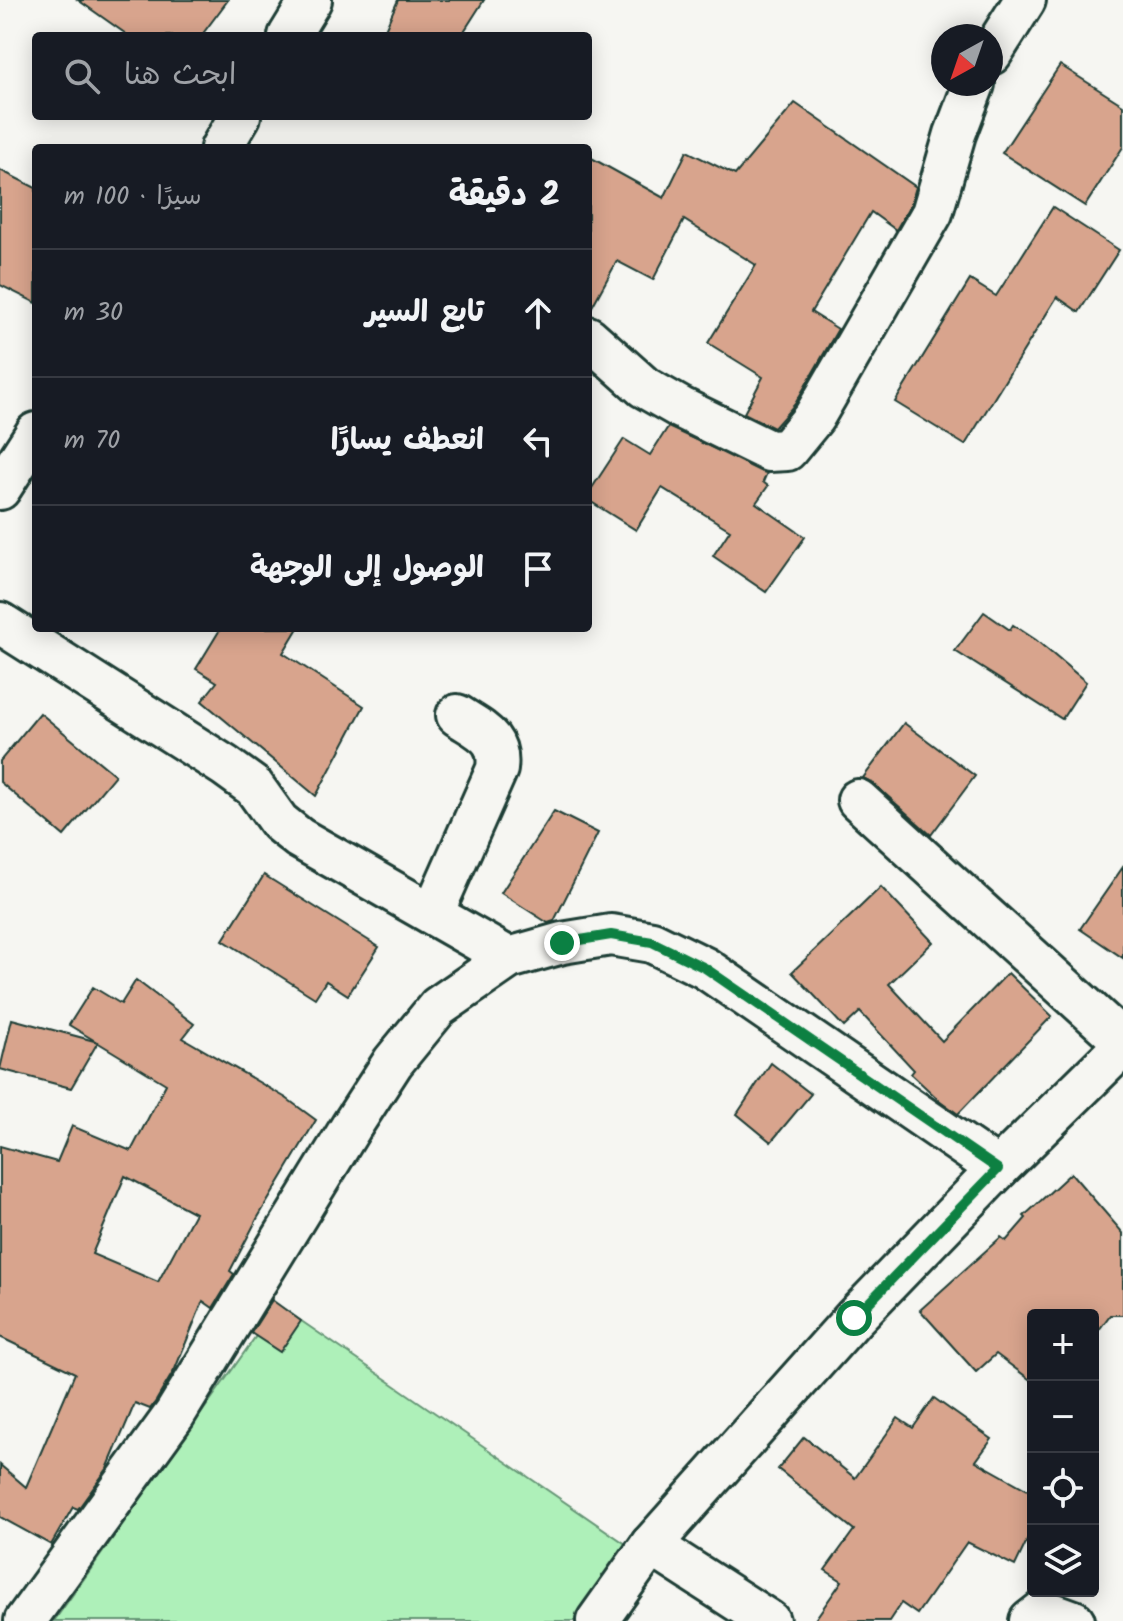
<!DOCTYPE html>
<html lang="ar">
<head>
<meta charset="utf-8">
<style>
  body { margin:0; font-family:Kalam,"Playpen Sans Arabic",sans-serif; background:#20242c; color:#f1f3f6; direction:rtl }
  .controls { position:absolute; right:24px; bottom:24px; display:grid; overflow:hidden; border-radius:8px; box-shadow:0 4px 20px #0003 }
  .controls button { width:72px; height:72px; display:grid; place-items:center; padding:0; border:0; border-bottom:2px solid #363941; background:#171b24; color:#f1f3f6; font:40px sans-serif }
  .compass { position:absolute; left:931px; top:24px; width:72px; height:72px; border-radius:50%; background:#171b24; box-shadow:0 4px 20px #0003; rotate:220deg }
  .stop { position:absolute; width:24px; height:24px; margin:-18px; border:6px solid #0b8043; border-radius:50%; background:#fff }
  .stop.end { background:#0b8043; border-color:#fff; box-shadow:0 2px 8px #0008 }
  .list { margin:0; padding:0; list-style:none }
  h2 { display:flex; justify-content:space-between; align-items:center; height:104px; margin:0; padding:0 32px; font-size:34px }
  h2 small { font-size:26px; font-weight:400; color:#9ea1a6 }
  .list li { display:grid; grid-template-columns:52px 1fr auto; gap:24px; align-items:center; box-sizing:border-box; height:128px; padding:0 32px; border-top:2px solid #363941 }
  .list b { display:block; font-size:30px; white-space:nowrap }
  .list em { font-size:26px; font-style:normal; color:#9ea1a6 }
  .icon { flex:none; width:44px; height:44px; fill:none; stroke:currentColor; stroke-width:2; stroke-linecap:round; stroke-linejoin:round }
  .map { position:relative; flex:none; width:1123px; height:1621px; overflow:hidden; direction:ltr }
  .search { position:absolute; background:#171b24; box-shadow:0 4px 20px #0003; left:32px; top:32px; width:560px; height:88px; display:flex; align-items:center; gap:20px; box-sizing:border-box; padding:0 28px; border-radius:8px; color:#9ea1a6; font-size:30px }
  .panel { position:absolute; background:#171b24; box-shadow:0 4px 20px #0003; left:32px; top:144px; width:560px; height:488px; border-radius:8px; direction:rtl }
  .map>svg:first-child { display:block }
  .green { fill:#aef0b9; stroke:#669676; stroke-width:2 }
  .building { fill:#d8a48d; stroke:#1f3d34; stroke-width:2; fill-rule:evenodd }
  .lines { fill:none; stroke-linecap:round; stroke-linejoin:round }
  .street-casing { stroke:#1f3d34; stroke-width:46 }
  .street { stroke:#f6f6f2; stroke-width:40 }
  .route { stroke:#0b8043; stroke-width:10 }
</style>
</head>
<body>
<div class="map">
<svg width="1123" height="1621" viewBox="0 0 1123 1621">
  <rect width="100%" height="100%" fill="#f6f6f2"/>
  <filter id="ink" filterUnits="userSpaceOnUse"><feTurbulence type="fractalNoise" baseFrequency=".0125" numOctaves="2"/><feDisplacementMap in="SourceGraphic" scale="16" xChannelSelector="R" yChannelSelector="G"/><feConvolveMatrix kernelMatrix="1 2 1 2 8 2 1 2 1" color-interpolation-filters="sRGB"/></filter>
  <g filter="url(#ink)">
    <polygon class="green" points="278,1305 633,1549 580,1621 54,1621"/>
    <g class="building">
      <polygon points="78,0 228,0 201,36 129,36"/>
      <polygon points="398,0 484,0 461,36 382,36"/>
      <polygon points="1060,65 1123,105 1123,147 1085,206 1002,153"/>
      <polygon points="795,103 916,187 911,204 896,230 871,212 811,312 838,329 795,404 774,428 744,413 763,377 708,343 756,265 684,220 653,280 617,261 588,314 588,156 664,198 687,151 735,175"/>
      <polygon points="0,170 36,188 36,303 0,285"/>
      <polygon points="1053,207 1119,250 1079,312 1057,297 965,445 895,402 970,280 996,296"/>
      <polygon points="668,427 767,473 763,482 768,486 756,503 805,537 766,592 713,556 730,530 662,488 636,530 588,500 588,494 624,439 650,455"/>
      <polygon points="984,612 1010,630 1013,625 1036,640 1086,682 1062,719 955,651"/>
      <polygon points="221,628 298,628 283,653 364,706 316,796 202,701 217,682 196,669"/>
      <polygon points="40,713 115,775 64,836 0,782 0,761"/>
      <polygon points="904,723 975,776 931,835 873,783 863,778"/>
      <polygon points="554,811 598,833 554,921 548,923 501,893"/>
      <polygon points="1123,867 1123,958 1080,929"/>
      <polygon points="264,875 379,947 348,995 326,981 315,998 223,940"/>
      <polygon points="881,887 933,942 889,984 942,1041 1008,973 1052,1016 958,1114 939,1100 911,1074 914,1070 860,1012 844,1027 792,972"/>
      <path d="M136,980L194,1024L183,1038L286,1098L316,1120L257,1219L230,1271L234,1274L213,1308L203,1301L175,1369L156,1401L150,1409L135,1403L107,1469L78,1509L73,1507L51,1545L0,1517V1465L26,1487L75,1373L0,1337V1146L57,1162L72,1126L131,1151L166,1084L69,1025L93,987L121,1004ZM125,1176L195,1213L158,1282L92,1254Z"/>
      <polygon points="12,1019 98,1042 71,1088 0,1069"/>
      <polygon points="771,1063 811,1094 771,1142 737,1114"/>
      <polygon points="1071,1173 1123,1233 1123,1315 1110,1315 1093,1338 1093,1315 1033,1315 1033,1382 996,1354 976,1372 920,1310 1001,1237 1006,1241 1026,1218 1024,1216"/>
      <polygon points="272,1300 301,1321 280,1352 251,1333"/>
      <polygon points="934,1398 992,1439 976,1461 1033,1493 1033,1528 1015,1566 967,1542 917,1614 901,1603 889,1621 814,1621 842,1581 825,1570 854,1530 778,1469 804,1437 855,1478 898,1418 913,1428"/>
    </g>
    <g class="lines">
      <defs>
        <g id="street">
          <polyline points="289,36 311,0"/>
          <polyline points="991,54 1025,0"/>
          <polyline points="221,148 240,116"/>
          <polyline points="588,337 644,387 681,408 769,451 787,450 814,417 932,213 955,134 974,84"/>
          <polyline points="0,489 36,433"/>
          <polyline points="0,623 225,766 254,787 279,822 299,838 509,958"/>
          <polyline points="858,800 1123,1041"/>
          <path d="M433,913L497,769C501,737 481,731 457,715"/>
          <polyline points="651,1545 769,1621"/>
          <polyline points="25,1621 175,1414 351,1127 393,1062 438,1007 509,958 562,943 611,935 652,942 705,968 998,1169"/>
          <polyline points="597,1621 651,1545 854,1318 998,1169 1123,1046"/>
          <polyline points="1030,1621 1044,1610 1074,1621"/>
        </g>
      </defs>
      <use href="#street" class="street-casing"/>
      <use href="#street" class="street"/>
    </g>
  </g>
  <g class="lines" filter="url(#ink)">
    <polyline class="route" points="562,943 611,935 652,942 705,968 998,1169 854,1318"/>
  </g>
</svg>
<div class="controls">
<button>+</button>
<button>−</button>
<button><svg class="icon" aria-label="locate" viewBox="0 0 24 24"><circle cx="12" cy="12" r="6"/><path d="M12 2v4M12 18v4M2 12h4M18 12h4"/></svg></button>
<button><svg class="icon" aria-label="layers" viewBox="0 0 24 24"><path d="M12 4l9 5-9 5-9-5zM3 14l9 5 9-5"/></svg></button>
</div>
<svg class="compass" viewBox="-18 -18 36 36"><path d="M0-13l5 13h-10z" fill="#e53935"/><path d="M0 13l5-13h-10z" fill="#9ea1a6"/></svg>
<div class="stop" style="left:854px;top:1318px"></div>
<div class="stop end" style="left:562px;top:943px"></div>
<div class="search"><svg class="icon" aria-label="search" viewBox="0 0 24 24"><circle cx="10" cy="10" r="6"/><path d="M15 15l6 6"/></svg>ابحث هنا</div>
<section class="panel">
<h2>2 دقيقة<small>سيرًا · 100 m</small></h2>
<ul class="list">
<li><svg class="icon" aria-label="ahead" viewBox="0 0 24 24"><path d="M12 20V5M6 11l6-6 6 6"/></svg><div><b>تابع السير</b></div><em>30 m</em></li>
<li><svg class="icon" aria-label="left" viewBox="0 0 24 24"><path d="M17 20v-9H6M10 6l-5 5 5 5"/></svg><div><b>انعطف يسارًا</b></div><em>70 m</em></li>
<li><svg class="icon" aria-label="arrive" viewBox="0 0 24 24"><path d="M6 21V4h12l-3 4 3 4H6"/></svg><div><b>الوصول إلى الوجهة</b></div></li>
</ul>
</section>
</div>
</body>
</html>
